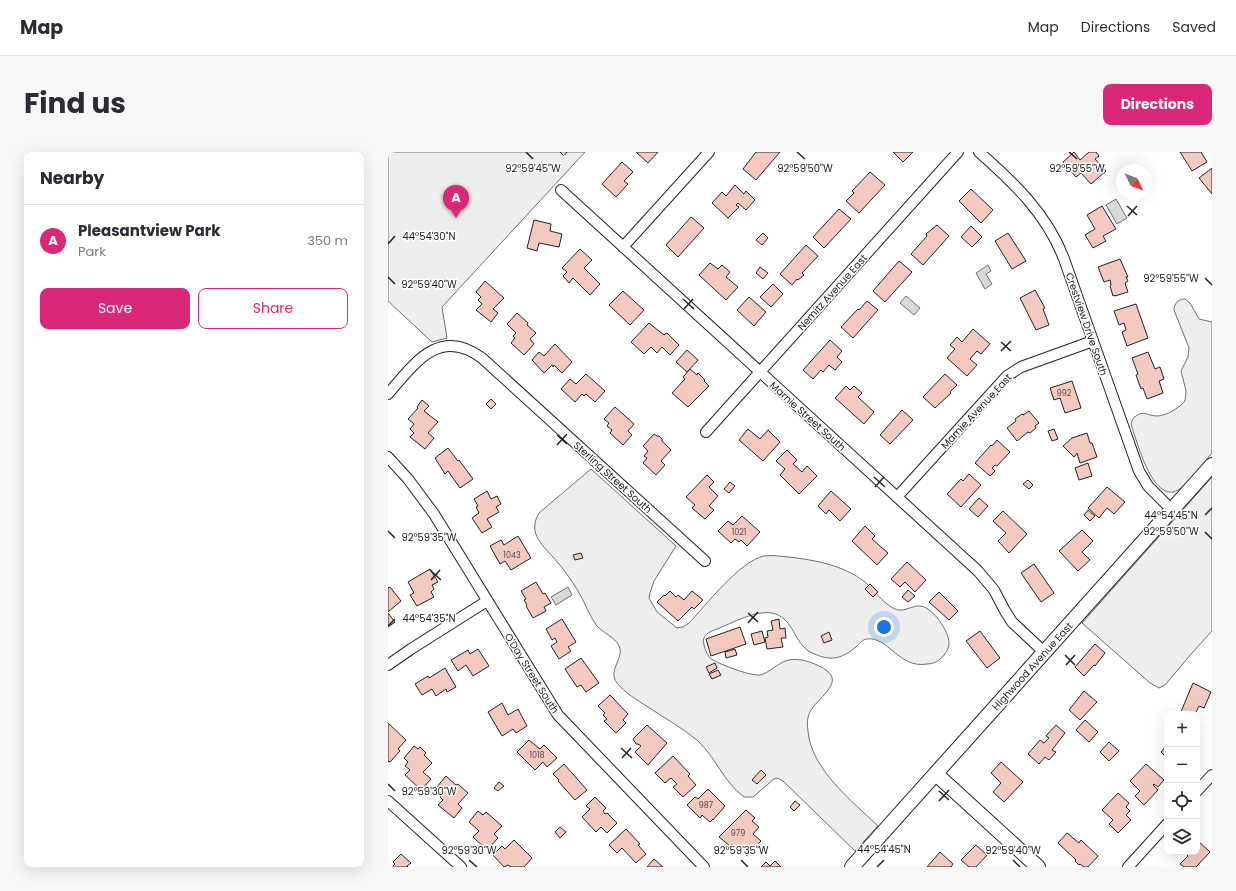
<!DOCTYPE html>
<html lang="en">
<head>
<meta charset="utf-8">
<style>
  body { margin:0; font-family:Poppins,sans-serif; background:#f7f7f7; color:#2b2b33 }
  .controls { position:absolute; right:12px; bottom:12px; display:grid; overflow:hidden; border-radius:8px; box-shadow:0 4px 16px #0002 }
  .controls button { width:36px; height:36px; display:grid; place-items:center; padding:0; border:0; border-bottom:1px solid #e1e1e2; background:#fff; color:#2b2b33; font:20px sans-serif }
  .compass { position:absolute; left:728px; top:12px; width:36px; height:36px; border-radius:50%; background:#fff; box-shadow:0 4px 16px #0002; rotate:133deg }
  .you { position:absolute; left:496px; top:475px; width:14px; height:14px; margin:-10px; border:3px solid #fff; border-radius:50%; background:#1a73e8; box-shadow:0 0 0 6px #1a73e833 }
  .badge { display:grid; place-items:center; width:26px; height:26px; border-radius:50%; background:#db2777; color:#fff; font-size:13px; font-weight:700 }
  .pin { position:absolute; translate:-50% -33px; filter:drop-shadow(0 1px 2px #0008) }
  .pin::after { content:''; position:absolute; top:21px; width:14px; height:12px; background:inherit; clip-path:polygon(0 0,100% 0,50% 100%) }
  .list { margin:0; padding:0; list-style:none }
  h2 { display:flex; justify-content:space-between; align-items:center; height:52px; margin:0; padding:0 16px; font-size:17px }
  h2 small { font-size:13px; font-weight:400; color:#7c7c81 }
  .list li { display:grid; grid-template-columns:26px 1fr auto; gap:12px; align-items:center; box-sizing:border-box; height:72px; padding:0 16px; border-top:1px solid #e1e1e2 }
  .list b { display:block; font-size:15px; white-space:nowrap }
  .list p { margin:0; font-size:13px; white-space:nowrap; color:#7c7c81 }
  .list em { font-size:13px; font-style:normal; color:#7c7c81 }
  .actions { display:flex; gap:8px; padding:12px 16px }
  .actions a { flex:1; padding:9px 0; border:1px solid #db2777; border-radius:8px; text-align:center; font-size:14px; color:#db2777 }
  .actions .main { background:#db2777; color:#fff }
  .icon { flex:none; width:22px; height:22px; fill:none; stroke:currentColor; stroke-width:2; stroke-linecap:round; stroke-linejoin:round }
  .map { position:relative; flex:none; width:824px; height:715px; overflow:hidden; border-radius:8px }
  header { display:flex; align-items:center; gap:24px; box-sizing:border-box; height:56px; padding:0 20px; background:#fff; border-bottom:1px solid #e1e1e2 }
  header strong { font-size:19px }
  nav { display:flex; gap:22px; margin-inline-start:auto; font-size:14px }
  .intro { display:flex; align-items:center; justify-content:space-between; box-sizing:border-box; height:96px; padding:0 24px }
  h1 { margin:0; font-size:28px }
  .button { padding:10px 18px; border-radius:8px; background:#db2777; color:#fff; font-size:14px; font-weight:700 }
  main { display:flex; gap:24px; padding:0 24px }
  aside { flex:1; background:#fff; border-radius:8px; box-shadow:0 4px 16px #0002 }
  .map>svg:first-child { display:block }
  .green { fill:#eee; stroke:#6f6f6f }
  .water { fill:#d9d9d9; stroke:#6f6f6f }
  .building { fill:#f3c9c0; stroke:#222 }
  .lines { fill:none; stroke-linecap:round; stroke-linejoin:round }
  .street-casing { stroke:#222; stroke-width:12 }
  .secondary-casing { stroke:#222; stroke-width:16 }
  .street { stroke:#fff; stroke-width:10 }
  .secondary { stroke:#fff; stroke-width:14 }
  .fence { stroke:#222; stroke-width:1; stroke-dasharray:5 2; stroke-linecap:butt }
  .ticks { fill:none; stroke:#222; stroke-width:1.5 }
  .labels { text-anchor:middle; stroke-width:3; stroke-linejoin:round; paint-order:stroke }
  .number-label { font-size:8px; fill:#564c4a }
  .street-label { font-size:10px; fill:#222; stroke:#fff }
  .ticks-label { font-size:10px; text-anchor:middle; fill:#222; stroke:#fff; stroke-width:3; stroke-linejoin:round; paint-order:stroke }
</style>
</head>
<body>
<header>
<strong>Map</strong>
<nav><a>Map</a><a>Directions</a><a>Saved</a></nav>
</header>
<div class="intro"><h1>Find us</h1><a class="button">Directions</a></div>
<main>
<aside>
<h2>Nearby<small></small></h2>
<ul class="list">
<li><span class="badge">A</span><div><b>Pleasantview Park</b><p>Park</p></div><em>350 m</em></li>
</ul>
<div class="actions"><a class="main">Save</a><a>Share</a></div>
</aside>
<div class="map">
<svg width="824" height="715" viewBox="0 0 824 715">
  <rect width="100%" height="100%" fill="#fff"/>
  <g class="green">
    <polygon points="0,0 197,0 54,155 59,186 44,190 0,149"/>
    <path d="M797,147L802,151L811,167L824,170V301C816,310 799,333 790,338C765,353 748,287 743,272C744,268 745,266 748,264C756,258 760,264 769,264C778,264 791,256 797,249L798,239L793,219L800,205L801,196L786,158C786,152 790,147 797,147Z"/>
    <path d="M203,317L288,394L266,429L262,441L261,446L269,460L289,476L295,475L301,471C318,453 352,409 376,404C384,403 392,404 400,405C427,408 455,413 477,430C486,438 494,450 505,456C515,462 523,453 533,454C545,456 561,479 561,491C561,497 557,503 552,507C549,510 544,512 539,512C511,517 500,484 479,487C475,487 471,492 468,495C452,508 442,509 424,501C405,492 407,466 384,461C368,458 344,471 329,477C321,480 313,483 316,493C317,498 319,502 322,506C330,512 362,524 372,523C380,521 386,515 393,511C406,503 426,510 438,518C457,531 428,547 422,560C419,566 419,573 420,579C423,617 464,649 490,674L467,699L395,629L389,626L386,627L365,645H356C335,629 328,606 310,589C295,576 276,566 260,555C249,548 237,541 229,531C219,518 237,506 231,494C227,485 215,481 209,474C201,464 197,450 190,439C183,427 174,415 165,405C152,391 140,380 151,361Z"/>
    <polygon points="824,325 824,479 804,501 777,533 771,536 762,531 694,471"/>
  </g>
  <g class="water">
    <polygon points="728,47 739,66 729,72 718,53"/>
    <polygon points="600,113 603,119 598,122 604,132 597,137 588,121"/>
    <polygon points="518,144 532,156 526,163 512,151"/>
    <polygon points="180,435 184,443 168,453 163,445"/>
  </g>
  <g class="building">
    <polygon points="248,0 270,0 260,11"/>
    <polygon points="368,0 392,0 368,28 355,17"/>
    <polygon points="505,0 525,0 515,10"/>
    <polygon points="686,0 692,8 701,0 708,0 711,4 707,7 718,19 703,32 693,21 688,25 675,10"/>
    <polygon points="792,0 813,0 819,10 804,19"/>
    <polygon points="234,10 245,20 236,29 240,32 228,45 214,32"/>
    <polygon points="824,16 824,42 811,26"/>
    <polygon points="482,20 497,33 471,61 458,49 466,41 464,39"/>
    <polygon points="347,33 356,42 358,39 367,48 358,58 350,51 348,53 351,55 340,66 324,51 334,40 338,44"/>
    <polygon points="583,37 605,58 593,71 571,49"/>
    <polygon points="714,54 728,77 715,84 718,89 705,96 697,83 707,77 699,63"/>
    <polygon points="451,57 463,67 436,96 425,85"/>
    <polygon points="303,65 316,76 290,105 278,93"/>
    <polygon points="146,68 163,72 162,79 174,82 171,95 151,91 149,99 139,96"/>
    <polygon points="549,73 561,84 535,113 523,102 539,84 538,82"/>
    <polygon points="583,74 594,85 584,95 573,85"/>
    <polygon points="375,81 380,86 374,93 368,88"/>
    <polygon points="620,81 638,109 624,117 607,89"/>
    <polygon points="418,93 430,104 414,121 416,123 410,128 409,127 404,133 392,122"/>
    <polygon points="192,97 204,108 196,116 212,132 202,143 185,126 181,131 175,124 179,120 174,116"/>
    <polygon points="732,107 740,125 738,125 740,129 737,131 740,140 727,144 727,143 725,144 722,134 723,133 722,128 716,130 710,115"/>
    <polygon points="511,109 524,120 497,150 485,139"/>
    <polygon points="322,111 330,117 334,113 342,120 338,125 350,135 338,148 311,123"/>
    <polygon points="372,115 380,121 375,127 368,121"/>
    <polygon points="97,129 116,146 105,157 110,161 103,170 88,158 94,152 90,148 93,145 88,140"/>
    <polygon points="385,132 395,142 383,155 372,145"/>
    <polygon points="647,138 657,156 655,157 661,173 648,178 632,146"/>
    <polygon points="235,139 256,158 242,173 221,153"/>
    <polygon points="361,145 378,160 366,174 349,158"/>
    <polygon points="479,149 490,158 465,186 453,175 470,157 471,158"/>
    <polygon points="748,152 760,186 739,194 734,180 738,178 736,171 731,173 726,159"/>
    <polygon points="129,161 140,171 139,173 148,181 142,187 146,192 136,203 123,191 127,186 125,184 128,181 119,172"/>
    <polygon points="261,171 276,183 279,181 291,193 282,203 274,195 269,201 263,195 256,202 243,190"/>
    <polygon points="585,177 602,192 593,202 589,199 582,207 589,213 579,224 559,206 567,197 562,193 569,185 574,190"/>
    <polygon points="442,188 454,199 449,205 454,210 447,218 441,213 435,220 433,218 425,227 415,218"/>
    <polygon points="167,192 184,210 174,221 166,213 165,215 164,213 156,221 144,208 151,200 156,204"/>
    <polygon points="299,198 310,208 299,220 288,210"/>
    <polygon points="760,200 767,217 772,215 776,227 771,229 775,241 759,247 755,236 753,237 748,223 750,222 744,206"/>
    <polygon points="302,217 309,223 310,221 317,228 316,229 321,234 300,255 284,241 297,227 295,225"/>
    <polygon points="198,222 217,239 207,250 198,242 196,244 194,242 187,250 173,237 182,227 188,232"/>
    <polygon points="557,222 569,233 562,240 563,241 547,256 535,245"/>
    <polygon points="684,229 693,256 677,261 672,246 666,248 662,236"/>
    <polygon points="458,234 462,238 466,234 474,241 470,245 486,260 476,272 447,246"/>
    <polygon points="103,247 108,252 103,257 98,252"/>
    <polygon points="34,248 41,254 36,259 50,270 40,281 46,286 37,297 22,285 26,281 22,277 26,272 20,267 30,256 29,255"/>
    <polygon points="227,255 246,272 240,279 244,283 235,293 222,281 224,278 219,274 221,271 216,267"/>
    <polygon points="514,258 525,268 502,292 492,283"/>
    <polygon points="641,259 651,271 647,274 648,276 642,281 640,280 629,289 619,276 628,269 627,267 634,262 635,263"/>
    <polygon points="360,277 372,287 380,278 392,290 375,309 351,288"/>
    <polygon points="666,277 670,287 664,289 660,279"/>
    <polygon points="699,281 702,291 704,291 709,305 692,311 689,301 686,305 675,294 684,286"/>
    <polygon points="266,282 269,284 271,284 274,287 274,289 283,298 273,309 277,313 268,323 255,311 259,306 256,304 260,299 255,294"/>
    <polygon points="609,288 622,300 609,314 607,313 604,316 607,319 602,324 587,311 603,293 604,294"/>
    <polygon points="60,296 70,309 71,308 85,327 72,336 60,319 57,322 47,306"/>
    <polygon points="399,298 409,308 405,312 414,320 419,314 429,324 411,342 392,323 397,317 388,309"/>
    <polygon points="700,311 704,324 691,328 687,316"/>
    <polygon points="581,322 593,333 573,355 559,342 573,327 575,329"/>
    <polygon points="319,323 326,330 321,335 330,344 321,354 326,358 317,367 304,356 307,353 298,345"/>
    <polygon points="640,328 645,333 641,337 635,332"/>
    <polygon points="342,330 347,334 341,341 336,337"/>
    <polygon points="719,335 737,350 726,362 719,356 711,366 700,356"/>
    <polygon points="99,339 103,347 109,344 113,352 108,355 111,360 99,367 104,375 94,381 84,366 91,361 88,355 90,354 86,347"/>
    <polygon points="443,339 463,357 452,369 441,358 438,362 430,354"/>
    <polygon points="591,346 600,354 590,365 581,357"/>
    <polygon points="700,358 707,364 702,369 696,363"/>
    <polygon points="615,359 639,382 621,401 610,389 618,381 605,369"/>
    <polygon points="354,364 372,380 359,394 353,388 351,390 347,387 343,391 330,379 340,369 345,373"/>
    <polygon points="477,374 487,384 484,387 500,401 489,413 464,389"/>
    <polygon points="694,378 705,389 694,400 702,408 690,419 671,399"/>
    <polygon points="130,384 143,406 123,418 117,409 112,412 102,394 113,388 116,393"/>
    <polygon points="193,401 195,406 187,408 185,403"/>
    <polygon points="519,410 538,428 527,440 517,430 512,435 503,427"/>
    <polygon points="646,412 666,441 653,450 633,421"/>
    <polygon points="42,417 50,430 44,433 46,437 43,440 46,445 29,454 22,443 26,441 20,430"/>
    <polygon points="148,430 155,442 157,441 163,451 156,455 158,459 145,466 138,454 139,453 136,448 138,447 133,439"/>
    <polygon points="482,432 490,440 485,445 477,437"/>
    <polygon points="2,435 13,449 0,460 0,436"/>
    <polygon points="520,438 527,444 520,450 514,445"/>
    <polygon points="282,439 288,445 290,443 296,448 304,439 315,448 306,457 304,455 290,469 269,450 276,443 277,444"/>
    <polygon points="551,440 570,459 561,468 541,450"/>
    <polygon points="0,461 7,470 0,475"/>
    <polygon points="174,467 188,490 180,495 183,499 171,507 163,494 169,490 167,486 164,488 158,477"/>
    <polygon points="391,467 392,477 397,476 398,486 393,486 395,495 379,497 377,486 380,485 379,479 385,478 383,469"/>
    <polygon points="352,475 358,492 323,504 318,487"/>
    <polygon points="374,479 377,490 366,493 363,482"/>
    <polygon points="592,479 612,506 599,516 578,489"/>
    <polygon points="441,480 444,488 436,491 433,484"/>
    <polygon points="707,492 717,501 707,514 706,513 696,524 687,515"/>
    <polygon points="90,497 101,514 85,524 78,513 70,519 63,508 80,498 82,502"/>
    <polygon points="347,497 349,503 338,506 337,500"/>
    <polygon points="193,506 211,531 198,540 193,533 189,535 177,517"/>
    <polygon points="327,511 329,516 321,521 318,515"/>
    <polygon points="57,516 68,535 59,540 58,537 48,544 44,537 34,543 27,532 40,524 41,526"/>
    <polygon points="330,518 333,523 324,527 321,522"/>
    <polygon points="805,531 823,540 816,556 811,554 807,562 792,562"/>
    <polygon points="696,539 709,550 692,568 681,558"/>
    <polygon points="222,543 240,562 235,568 238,571 228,581 216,569 219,567 215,563 217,561 210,554"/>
    <polygon points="114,551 120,563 130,557 139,574 128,581 125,577 114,584 100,560"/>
    <polygon points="697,568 710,580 701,590 688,578"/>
    <polygon points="0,571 18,588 10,597 12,599 2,610 0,609"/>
    <polygon points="259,573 279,591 260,613 247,600 253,594 250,592 248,592 245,587"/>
    <polygon points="668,573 677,581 664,598 668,600 661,608 657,605 651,612 640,602 652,588 656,591 661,586 658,584"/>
    <polygon points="141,588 152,597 156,593 169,606 159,615 155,610 147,618 129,600"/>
    <polygon points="721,590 731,599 721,609 712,600"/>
    <polygon points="779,593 779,606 773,600"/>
    <polygon points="26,594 30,597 32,595 38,601 36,603 44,611 35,620 43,627 33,638 17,623 22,618 17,614 20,610 16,606"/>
    <polygon points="285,604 302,622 300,624 308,633 295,645 285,635 289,632 283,626 277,631 267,621"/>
    <polygon points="613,610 635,630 616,650 605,640 613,631 603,621"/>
    <polygon points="176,612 199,638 187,648 170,629 171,628 165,622"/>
    <polygon points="758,612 776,628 770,635 766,632 765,633 770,638 756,653 747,644 752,639 742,629"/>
    <polygon points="373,618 378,623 369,632 364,628"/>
    <polygon points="58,624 68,633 70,632 80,641 70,652 74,656 66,666 50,653 55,648 52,645 55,642 48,636"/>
    <polygon points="111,630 116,634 110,639 106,636"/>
    <polygon points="320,637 337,654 325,668 325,667 322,670 314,663 312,666 299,653 307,645 310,647"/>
    <polygon points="730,641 741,651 738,655 742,659 738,663 743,668 730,681 721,672 725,668 714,658"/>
    <polygon points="207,645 218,656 215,659 217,662 219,661 229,671 219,681 213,675 208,680 194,665 202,657 198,654"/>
    <polygon points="407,649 412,653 406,659 402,655"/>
    <polygon points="358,658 367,666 364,669 371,675 365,682 373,689 359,704 347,693 346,694 344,692 342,694 331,685"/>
    <polygon points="90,659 95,663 98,660 114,674 106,682 110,686 99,698 85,685 91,679 81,670"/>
    <polygon points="172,675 178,680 172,686 167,680"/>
    <polygon points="238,677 252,692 250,693 258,702 248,711 234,696 229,701 221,693"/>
    <polygon points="679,681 691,691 693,688 710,704 700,715 696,715 692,712 691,713 687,709 688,708 670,691"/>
    <polygon points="126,688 144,706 136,715 123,715 120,713 116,715 105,703 114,694 117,697"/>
    <polygon points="809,688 822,700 808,715 796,715 792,712 800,704 796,700 809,700"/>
    <polygon points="588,693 599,703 588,715 581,715 573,708"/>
    <polygon points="552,700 565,712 563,715 539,715"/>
    <polygon points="13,702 23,711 19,714 20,715 4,715 7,712 5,710"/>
    <polygon points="266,707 275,715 259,715"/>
    <polygon points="387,709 393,715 373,715 378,710 382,714"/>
  </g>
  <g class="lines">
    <defs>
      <g id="street">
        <path d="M591,0C626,31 659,62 676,107L751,319L760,334L784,358"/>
        <polyline points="173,38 590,419 606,438 617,459 624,470 656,500"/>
        <polyline points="235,95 321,0"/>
        <path d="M0,242C26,212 51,174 94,206L317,409"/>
        <polyline points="318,280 570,0"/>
        <polyline points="0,305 20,327 46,362 170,563 316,715"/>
        <polyline points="509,345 608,236 619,224 633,215 705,189"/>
        <polyline points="0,513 23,497 99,449"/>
        <polyline points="809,639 824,623"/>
        <polyline points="0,649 73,715"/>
        <polyline points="740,715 779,672"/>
      </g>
      <g id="secondary">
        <polyline points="548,622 650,715"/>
        <polyline points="464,715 824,313"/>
      </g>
    </defs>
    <use href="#street" class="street-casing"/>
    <use href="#secondary" class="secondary-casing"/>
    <use href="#street" class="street"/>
    <use href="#secondary" class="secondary"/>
    <polyline class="fence" points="172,0 176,4 179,0"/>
  </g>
  <path class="ticks" d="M138,0L145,7M409,0L417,7M681,0L689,7M739,54L749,63M740,64L749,54M0,92L7,84M0,125L7,132M817,126L824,133M295,147L306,157M296,157L305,147M613,190L623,199M613,199L623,189M169,283L179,292M169,293L179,282M486,325L497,335M487,335L496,325M817,363L824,356M0,379L7,386M817,380L824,387M42,418L53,428M43,428L52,418M360,461L370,470M360,471L370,460M0,474L7,467M677,503L687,513M678,513L687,503M233,596L244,606M234,606L243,596M0,632L7,639M551,639L561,648M551,649L561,638M81,708L89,715M353,708L360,715M625,708L632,715M489,715L496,708"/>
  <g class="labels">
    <g class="number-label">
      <text x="676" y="244">992</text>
      <text x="351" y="383">1021</text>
      <text x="124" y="406">1043</text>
      <text x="149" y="606">1018</text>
      <text x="318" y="656">987</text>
      <text x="350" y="684">979</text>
    </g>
    <g class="street-label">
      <text transform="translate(444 140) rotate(-48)" y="4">Nemitz Avenue East</text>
      <text transform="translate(699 172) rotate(71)" y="4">Crestview Drive South</text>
      <text transform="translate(588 259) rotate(-47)" y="4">Mamie Avenue East</text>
      <text transform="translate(420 264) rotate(42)" y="4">Marnie Street South</text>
      <text transform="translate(225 325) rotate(42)" y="4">Sterling Street South</text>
      <text transform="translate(644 514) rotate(-48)" y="4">Highwood Avenue East</text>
      <text transform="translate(144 521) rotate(58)" y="4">O'Day Street South</text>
    </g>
  </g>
  <g class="ticks-label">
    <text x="417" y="20">92°59'50"W</text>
    <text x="689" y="20">92°59'55"W</text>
    <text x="145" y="20">92°59'45"W</text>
    <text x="41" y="88">44°54'30"N</text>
    <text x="783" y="130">92°59'55"W</text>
    <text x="41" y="136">92°59'40"W</text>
    <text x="783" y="367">44°54'45"N</text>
    <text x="783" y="383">92°59'50"W</text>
    <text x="41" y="389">92°59'35"W</text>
    <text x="41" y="470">44°54'35"N</text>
    <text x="41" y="643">92°59'30"W</text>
    <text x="496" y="701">44°54'45"N</text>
    <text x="81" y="702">92°59'30"W</text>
    <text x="353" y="702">92°59'35"W</text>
    <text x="625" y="702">92°59'40"W</text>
  </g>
</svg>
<div class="controls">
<button>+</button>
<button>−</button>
<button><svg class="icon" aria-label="locate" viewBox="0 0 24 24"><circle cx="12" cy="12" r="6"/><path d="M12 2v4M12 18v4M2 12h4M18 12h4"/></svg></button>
<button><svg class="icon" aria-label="layers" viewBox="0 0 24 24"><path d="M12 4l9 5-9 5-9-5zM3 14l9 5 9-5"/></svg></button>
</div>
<svg class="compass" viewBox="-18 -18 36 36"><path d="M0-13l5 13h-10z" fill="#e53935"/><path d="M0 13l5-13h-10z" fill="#7c7c81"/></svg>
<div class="you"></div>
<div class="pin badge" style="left:68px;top:66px">A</div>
</div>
</main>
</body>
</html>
